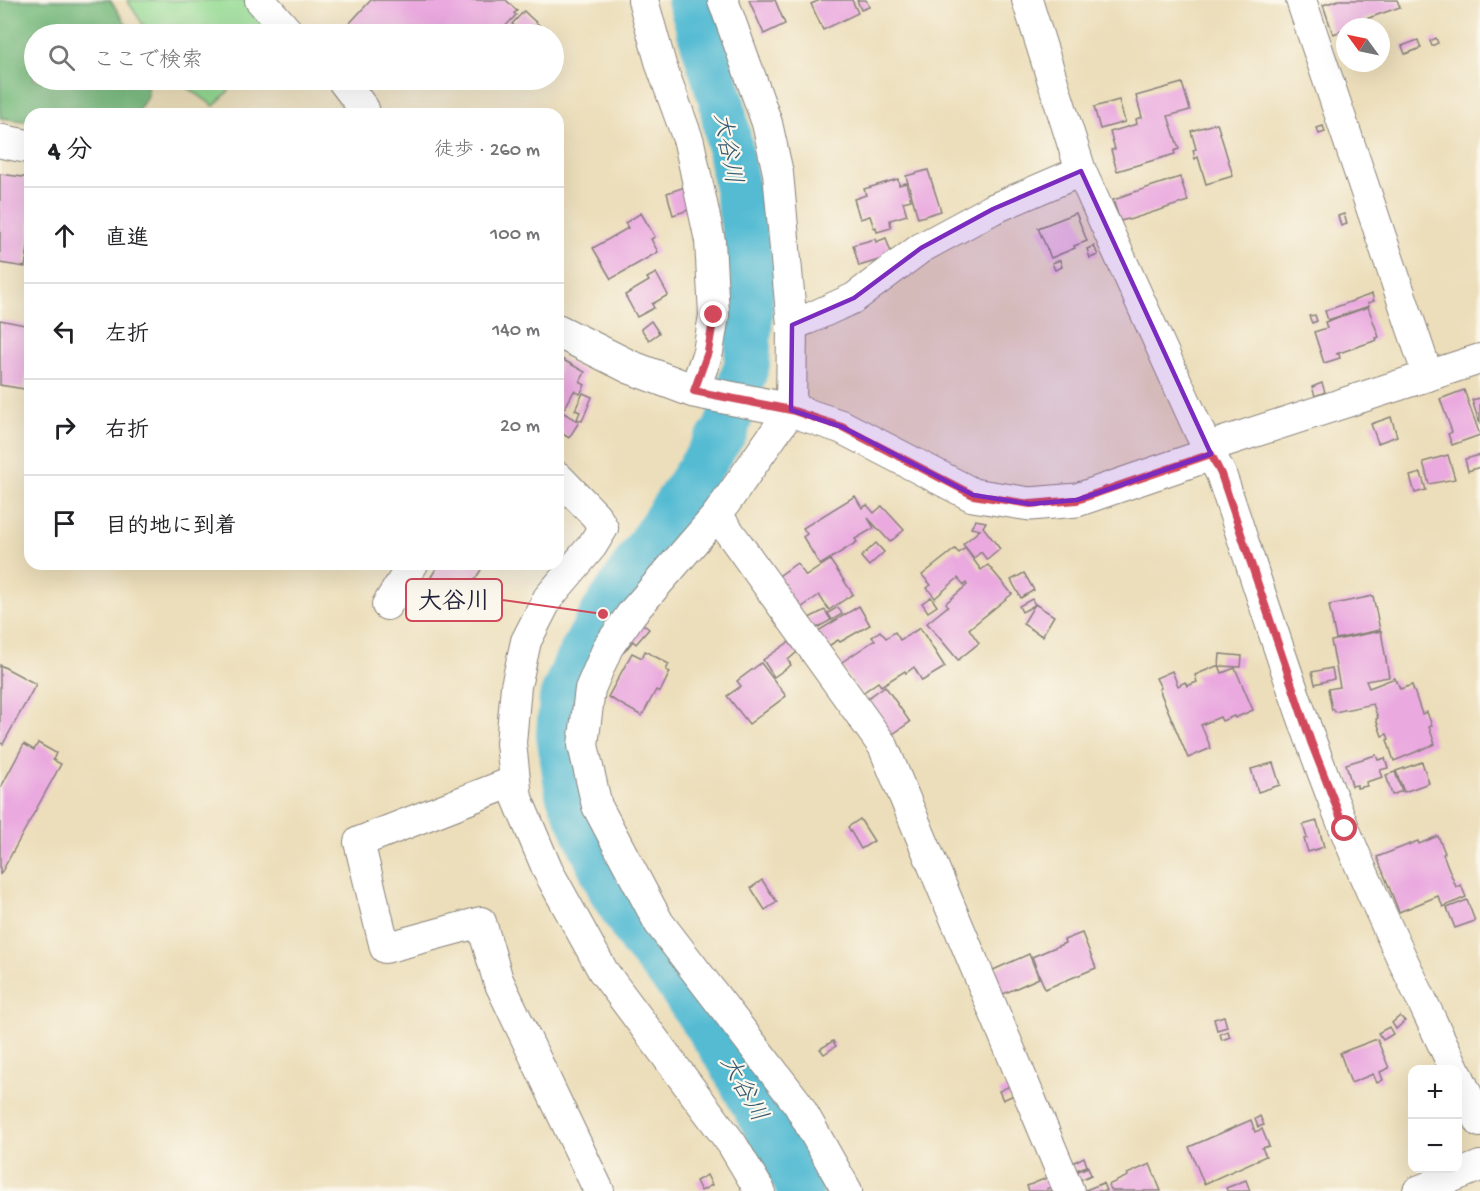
<!DOCTYPE html>
<html lang="ja">
<head>
<meta charset="utf-8">
<style>
  body { margin:0; font-family:"Gochi Hand","Klee One",sans-serif; background:#f6f6f6; color:#202124 }
  .controls { position:absolute; right:18px; bottom:18px; display:grid; overflow:hidden; border-radius:12px; box-shadow:0 6px 24px #0002 }
  .controls button { width:54px; height:54px; display:grid; place-items:center; padding:0; border:0; border-bottom:2px solid #e0e0e0; background:#fff; color:#202124; font:30px sans-serif }
  .compass { position:absolute; left:1336px; top:18px; width:54px; height:54px; border-radius:50%; background:#fff; box-shadow:0 6px 24px #0002; rotate:303deg }
  .stop { position:absolute; width:18px; height:18px; margin:-14px; border:4px solid #d1495b; border-radius:50%; background:#fff }
  .stop.end { background:#d1495b; border-color:#fff; box-shadow:0 2px 6px #0008 }
  .list { margin:0; padding:0; list-style:none }
  h2 { display:flex; justify-content:space-between; align-items:center; height:78px; margin:0; padding:0 24px; font-size:26px }
  h2 small { font-size:20px; font-weight:400; color:#757577 }
  .list li { display:grid; grid-template-columns:39px 1fr auto; gap:18px; align-items:center; box-sizing:border-box; height:96px; padding:0 24px; border-top:2px solid #e0e0e0 }
  .list b { display:block; font-size:22px; white-space:nowrap }
  .list em { font-size:20px; font-style:normal; color:#757577 }
  .icon { flex:none; width:33px; height:33px; fill:none; stroke:currentColor; stroke-width:2; stroke-linecap:round; stroke-linejoin:round }
  .map { position:relative; flex:none; width:1480px; height:1191px; overflow:hidden }
  .search { position:absolute; background:#fff; box-shadow:0 6px 24px #0002; left:24px; top:24px; width:540px; height:66px; display:flex; align-items:center; gap:15px; box-sizing:border-box; padding:0 21px; border-radius:33px; color:#757577; font-size:22px }
  .panel { position:absolute; background:#fff; box-shadow:0 6px 24px #0002; left:24px; top:108px; width:540px; height:462px; border-radius:18px }
  .map>svg:first-child { display:block }
  .green { fill:#96db94; stroke:#5c7e68; stroke-width:1.5 }
  .forest { fill:#78bb7e; stroke:#4d6e5c; stroke-width:1.5 }
  .lines { fill:none; stroke-linecap:round; stroke-linejoin:round }
  .river { stroke:#55bbd3; stroke-width:46 }
  .building { fill:#eaa9df }
  .minor-casing { stroke:#87807a; stroke-width:32 }
  .tertiary-casing { stroke:#87807a; stroke-width:35 }
  .minor { stroke:#fff; stroke-width:30 }
  .tertiary { stroke:#fff; stroke-width:33 }
  .route { stroke:#d1495b; stroke-width:8 }
  .marked { fill:#7b2cbf; fill-opacity:0.2; stroke:#7b2cbf; stroke-width:4.5; stroke-linejoin:round }
  .labels { text-anchor:middle; stroke-width:4.5; stroke-linejoin:round; paint-order:stroke }
  .water-label { font-size:24px; font-style:italic; fill:#345870; stroke:#fbf7ec }
  .leader { fill:none; stroke:#d1495b; stroke-width:2 }
  .callout-dot { fill:#d1495b; stroke:#fbf7ec; stroke-width:2 }
  .callout { fill:#fbf7ec; stroke:#d1495b; stroke-width:2 }
  .callout-label { font-size:24px; text-anchor:middle; font-weight:bold; fill:#22223b }
</style>
</head>
<body>
<div class="map">
<svg width="1480" height="1191" viewBox="0 0 1480 1191">
  <rect width="100%" height="100%" fill="#fbf7ec"/>
  <filter id="ink" filterUnits="userSpaceOnUse"><feTurbulence type="fractalNoise" baseFrequency=".0167" numOctaves="2"/><feDisplacementMap in="SourceGraphic" scale="12" xChannelSelector="R" yChannelSelector="G"/><feConvolveMatrix kernelMatrix="1 2 1 2 8 2 1 2 1" color-interpolation-filters="sRGB"/></filter>
  <filter id="wash" filterUnits="userSpaceOnUse"><feTurbulence type="fractalNoise" baseFrequency=".008" numOctaves="4" result="noise"/><feDisplacementMap in="SourceGraphic" scale="24" xChannelSelector="R" yChannelSelector="G"/><feGaussianBlur stdDeviation="1.35" result="paint"/><feColorMatrix in="noise" values="0 0 0 0 0 0 0 0 0 0 0 0 0 0 0 0 0 1.4 0 .05"/><feComposite in="paint" operator="in"/></filter>
  <g filter="url(#wash)">
    <rect width="100%" height="100%" fill="#ecdeba"/>
    <g class="green">
      <polygon points="127,0 249,0 280,34 149,34"/>
      <polygon points="177,80 239,80 214,106"/>
    </g>
    <polygon class="forest" points="0,0 110,0 133,34 34,34 34,80 147,80 148,95 136,114 30,114 30,122 0,118"/>
    <g class="lines">
      <polyline class="river" points="690,0 721,99 752,275 747,364 726,429 603,614 576,664 562,698 559,734 568,793 612,892 641,939 677,982 729,1059 801,1191"/>
    </g>
    <g id="blocks">
      <g class="building">
        <polygon points="371,0 506,0 517,11 514,13 516,15 498,34 451,34 447,31 444,34 358,34 348,25"/>
        <polygon points="749,0 775,0 785,24 764,34"/>
        <polygon points="820,0 852,0 858,13 823,30 811,4"/>
        <polygon points="857,0 866,0 869,7 861,10"/>
        <polygon points="1339,0 1397,0 1400,7 1363,20 1364,23 1353,27 1345,27 1345,30 1333,34 1323,5"/>
        <polygon points="524,11 529,16 549,34 512,34 517,28 512,24"/>
        <polygon points="329,28 334,33 333,34 324,34"/>
        <polygon points="1436,38 1438,43 1432,46 1430,41"/>
        <polygon points="1418,40 1421,48 1405,54 1402,46"/>
        <polygon points="1182,83 1190,110 1168,116 1179,149 1174,151 1175,154 1117,171 1111,150 1115,149 1110,132 1137,124 1136,119 1142,117 1136,96"/>
        <polygon points="1119,100 1125,122 1100,129 1094,107"/>
        <polygon points="1217,123 1233,176 1206,184 1198,157 1195,159 1193,150 1196,149 1191,131"/>
        <polygon points="1323,126 1325,132 1319,134 1317,128"/>
        <polygon points="928,170 941,211 918,218 906,176"/>
        <polygon points="0,174 30,178 30,234 25,267 0,263"/>
        <polygon points="1180,177 1188,201 1129,220 1128,219 1120,221 1113,200 1123,197 1122,196"/>
        <polygon points="898,179 899,185 906,183 911,200 903,202 907,215 890,220 891,228 877,232 876,227 874,228 870,216 860,219 854,199 866,195 864,189"/>
        <polygon points="688,186 695,208 673,215 667,193"/>
        <polygon points="641,213 655,237 651,239 658,252 611,279 593,248 628,228 625,223"/>
        <polygon points="1076,213 1087,241 1074,246 1075,248 1051,258 1038,228"/>
        <polygon points="1344,214 1347,224 1341,226 1338,216"/>
        <polygon points="886,238 892,256 859,266 853,245 875,239 876,242"/>
        <polygon points="1094,246 1098,255 1090,258 1087,249"/>
        <polygon points="1060,260 1062,267 1055,270 1052,263"/>
        <polygon points="656,273 668,295 652,304 654,308 637,317 625,295 649,281 647,278"/>
        <polygon points="1372,294 1374,301 1368,303 1369,306 1328,320 1325,311"/>
        <polygon points="1368,307 1379,337 1376,338 1377,340 1336,354 1339,354 1340,358 1324,363 1314,332 1327,328 1325,322"/>
        <polygon points="1315,315 1317,321 1312,323 1309,316"/>
        <polygon points="0,320 30,326 29,346 30,358 24,389 0,385"/>
        <polygon points="651,321 659,333 649,340 641,329"/>
        <polygon points="558,357 585,372 580,382 585,385 580,394 574,391 565,408 562,406 559,410 579,422 569,438 558,431"/>
        <polygon points="1322,383 1325,392 1315,396 1312,387"/>
        <polygon points="1464,390 1480,435 1452,445 1448,434 1452,432 1440,399"/>
        <polygon points="583,393 592,397 582,421 577,419 580,412 575,410"/>
        <polygon points="1480,398 1480,425 1472,400"/>
        <polygon points="1391,417 1397,436 1378,443 1371,424"/>
        <polygon points="1448,455 1455,479 1429,484 1423,462"/>
        <polygon points="1480,455 1480,467 1468,471 1465,459"/>
        <polygon points="1421,473 1426,490 1415,493 1410,476"/>
        <polygon points="855,496 862,508 867,505 874,513 882,506 904,530 890,542 868,518 874,528 855,539 857,542 820,565 803,537 807,534 803,528"/>
        <polygon points="975,520 986,522 983,527 1000,549 987,560 981,552 974,558 963,544 980,530 971,528"/>
        <polygon points="876,543 884,552 869,566 861,557"/>
        <polygon points="965,548 981,570 988,565 1012,594 969,629 979,643 958,660 927,623 948,606 946,603 967,585 966,583 964,585 958,578 935,598 927,588 931,585 922,575 955,549 959,553"/>
        <polygon points="830,560 853,594 829,610 819,595 798,610 776,578 797,563 806,576"/>
        <polygon points="439,564 484,565 469,589 467,587 453,611 429,596 425,602 418,598"/>
        <polygon points="1024,573 1034,590 1021,598 1011,580"/>
        <polygon points="1373,596 1380,630 1336,639 1329,605"/>
        <polygon points="931,597 937,606 928,612 922,603"/>
        <polygon points="1032,599 1035,605 1022,612 1019,606"/>
        <polygon points="1035,604 1054,616 1042,636 1023,624"/>
        <polygon points="859,606 870,625 840,642 838,640 827,647 818,631"/>
        <polygon points="838,607 842,614 832,620 828,613"/>
        <polygon points="825,610 831,620 813,630 807,619"/>
        <polygon points="639,621 649,629 636,644 633,641 624,652 621,650"/>
        <polygon points="920,628 945,667 922,681 914,667 906,673 905,671 881,686 878,682 861,694 841,665 842,662 875,640 872,637 880,631 886,638 895,632 900,640"/>
        <polygon points="1381,631 1389,677 1366,681 1369,688 1395,678 1396,682 1397,681 1400,689 1412,685 1422,714 1427,712 1432,726 1429,727 1435,744 1394,761 1387,740 1389,739 1387,734 1382,736 1376,719 1378,718 1373,704 1335,712 1333,709 1332,710 1328,689 1340,687 1331,641"/>
        <polygon points="789,642 797,652 788,660 791,665 774,677 763,660"/>
        <polygon points="645,651 669,664 666,670 670,672 660,692 656,690 642,716 608,697 632,653 642,658"/>
        <polygon points="1220,654 1242,656 1241,667 1219,666"/>
        <polygon points="761,663 786,696 749,724 727,696 741,686 737,681"/>
        <polygon points="0,665 36,684 3,744 0,743"/>
        <polygon points="1219,665 1222,673 1235,668 1253,710 1235,718 1234,716 1222,721 1220,717 1201,725 1211,748 1188,758 1159,689 1161,688 1156,678 1172,671 1178,686 1185,682 1187,686 1197,682 1195,675"/>
        <polygon points="1332,668 1334,679 1315,684 1312,672"/>
        <polygon points="885,686 910,722 890,736 864,701"/>
        <polygon points="38,743 56,753 53,760 61,764 0,875 0,789 24,744 34,750"/>
        <polygon points="1376,755 1378,760 1385,758 1388,768 1380,770 1383,777 1366,782 1367,786 1357,788 1357,785 1352,786 1346,764"/>
        <polygon points="1422,762 1429,783 1404,792 1396,771"/>
        <polygon points="1273,763 1280,785 1258,792 1251,769"/>
        <polygon points="1395,772 1402,791 1392,795 1386,775"/>
        <polygon points="860,819 874,841 861,849 848,827"/>
        <polygon points="1317,821 1324,847 1308,852 1304,839 1307,838 1303,825"/>
        <polygon points="1438,836 1445,853 1443,854 1456,887 1461,885 1466,897 1443,907 1438,896 1399,912 1377,857 1418,841 1419,844"/>
        <polygon points="762,880 777,902 765,910 751,888"/>
        <polygon points="1467,900 1475,921 1455,928 1447,908"/>
        <polygon points="1082,933 1096,968 1045,989 1032,957 1065,943 1064,940"/>
        <polygon points="1029,954 1039,978 1001,995 991,971"/>
        <polygon points="1224,1016 1227,1027 1217,1030 1214,1019"/>
        <polygon points="1400,1016 1405,1021 1396,1029 1392,1023"/>
        <polygon points="1389,1027 1393,1034 1383,1040 1378,1033"/>
        <polygon points="1228,1031 1230,1037 1222,1040 1220,1034"/>
        <polygon points="1377,1039 1389,1068 1380,1072 1383,1080 1377,1083 1373,1074 1351,1083 1340,1053"/>
        <polygon points="833,1041 836,1046 824,1054 820,1049"/>
        <polygon points="1012,1085 1016,1094 1003,1100 999,1091"/>
        <polygon points="1260,1116 1264,1125 1258,1127 1255,1119"/>
        <polygon points="1251,1120 1255,1132 1262,1129 1269,1146 1262,1148 1266,1156 1204,1184 1189,1147"/>
        <polygon points="1084,1157 1087,1166 1076,1170 1072,1163"/>
        <polygon points="1150,1164 1161,1191 1111,1191 1108,1185 1128,1176 1127,1174"/>
        <polygon points="1088,1167 1091,1175 1080,1180 1076,1172"/>
        <polygon points="707,1175 712,1185 701,1191 696,1181"/>
        <polygon points="1049,1177 1052,1187 1046,1189 1052,1187 1054,1191 1029,1191 1027,1186"/>
        <polygon points="1246,1180 1250,1191 1227,1191 1226,1188"/>
        <polygon points="1103,1183 1106,1191 1083,1191"/>
      </g>
    </g>
  </g>
  <g filter="url(#ink)">
    <use href="#blocks" fill-opacity="0" stroke="#87807a" stroke-width="1.5"/>
    <g class="lines">
      <defs>
        <g id="minor">
          <polyline points="260,0 290,34"/>
          <polyline points="643,0 661,65 689,142 710,241 714,315 708,352 694,391"/>
          <polyline points="723,0 767,123 778,173 792,325 791,410 717,515 632,613 608,647 590,689 583,745 597,806 659,923 798,1104 847,1191"/>
          <path d="M1027,0L1081,171L1200,433L1221,474C1261,593 1298,714 1345,830C1378,911 1417,990 1455,1070"/>
          <polyline points="1301,0 1428,376"/>
          <polyline points="342,80 364,109 365,114"/>
          <polyline points="792,325 808,319 854,298 921,248 993,209 1081,171"/>
          <polyline points="1208,447 1480,359"/>
          <polyline points="558,477 596,516 603,528 592,546 548,598 526,641 516,686 511,743 517,798 548,871 603,971 732,1144 760,1191"/>
          <polyline points="717,515 883,746 1069,1191"/>
          <polyline points="387,605 413,564"/>
          <polyline points="515,781 359,842 385,948 481,922 498,980 599,1191"/>
          <polyline points="1458,1075 1480,1122"/>
          <polyline points="1418,1191 1480,1166"/>
        </g>
        <g id="tertiary">
          <polyline points="0,141 30,147"/>
          <polyline points="558,331 630,367 694,391 791,410 842,427 973,495 1030,504 1077,500 1211,454"/>
        </g>
      </defs>
      <use href="#minor" class="minor-casing"/>
      <use href="#tertiary" class="tertiary-casing"/>
      <use href="#minor" class="minor"/>
      <use href="#tertiary" class="tertiary"/>
    </g>
  </g>
  <g class="lines" filter="url(#ink)">
    <polyline class="route" points="714,315 708,352 694,391 791,410 842,427 973,495 1030,504 1077,500 1211,454 1221,474 1311,742 1345,829"/>
  </g>
  <path class="marked" d="M1081,171L1211,454L1077,500L1030,504L973,495L842,427L791,410L792,325L854,298L921,248L993,209Z"/>
  <g class="labels">
    <g class="water-label">
      <text transform="translate(729 148) rotate(80)" y="8">大谷川</text>
      <text transform="translate(745 1088) rotate(61)" y="8">大谷川</text>
    </g>
  </g>
  <path class="leader" d="M603 614L502 600"/>
  <circle class="callout-dot" cx="603" cy="614" r="6"/>
  <rect class="callout" x="406" y="579" width="96" height="42" rx="6"/>
  <g class="callout-label">
    <text x="454" y="608">大谷川</text>
  </g>
</svg>
<div class="controls">
<button>+</button>
<button>−</button>
</div>
<svg class="compass" viewBox="-18 -18 36 36"><path d="M0-13l5 13h-10z" fill="#e53935"/><path d="M0 13l5-13h-10z" fill="#757577"/></svg>
<div class="stop" style="left:1345px;top:829px"></div>
<div class="stop end" style="left:714px;top:315px"></div>
<div class="search"><svg class="icon" aria-label="search" viewBox="0 0 24 24"><circle cx="10" cy="10" r="6"/><path d="M15 15l6 6"/></svg>ここで検索</div>
<section class="panel">
<h2>4 分<small>徒歩 · 260 m</small></h2>
<ul class="list">
<li><svg class="icon" aria-label="ahead" viewBox="0 0 24 24"><path d="M12 20V5M6 11l6-6 6 6"/></svg><div><b>直進</b></div><em>100 m</em></li>
<li><svg class="icon" aria-label="left" viewBox="0 0 24 24"><path d="M17 20v-9H6M10 6l-5 5 5 5"/></svg><div><b>左折</b></div><em>140 m</em></li>
<li><svg class="icon" aria-label="right" viewBox="0 0 24 24"><path d="M7 20v-9h11M14 6l5 5-5 5"/></svg><div><b>右折</b></div><em>20 m</em></li>
<li><svg class="icon" aria-label="arrive" viewBox="0 0 24 24"><path d="M6 21V4h12l-3 4 3 4H6"/></svg><div><b>目的地に到着</b></div></li>
</ul>
</section>
</div>
</body>
</html>
